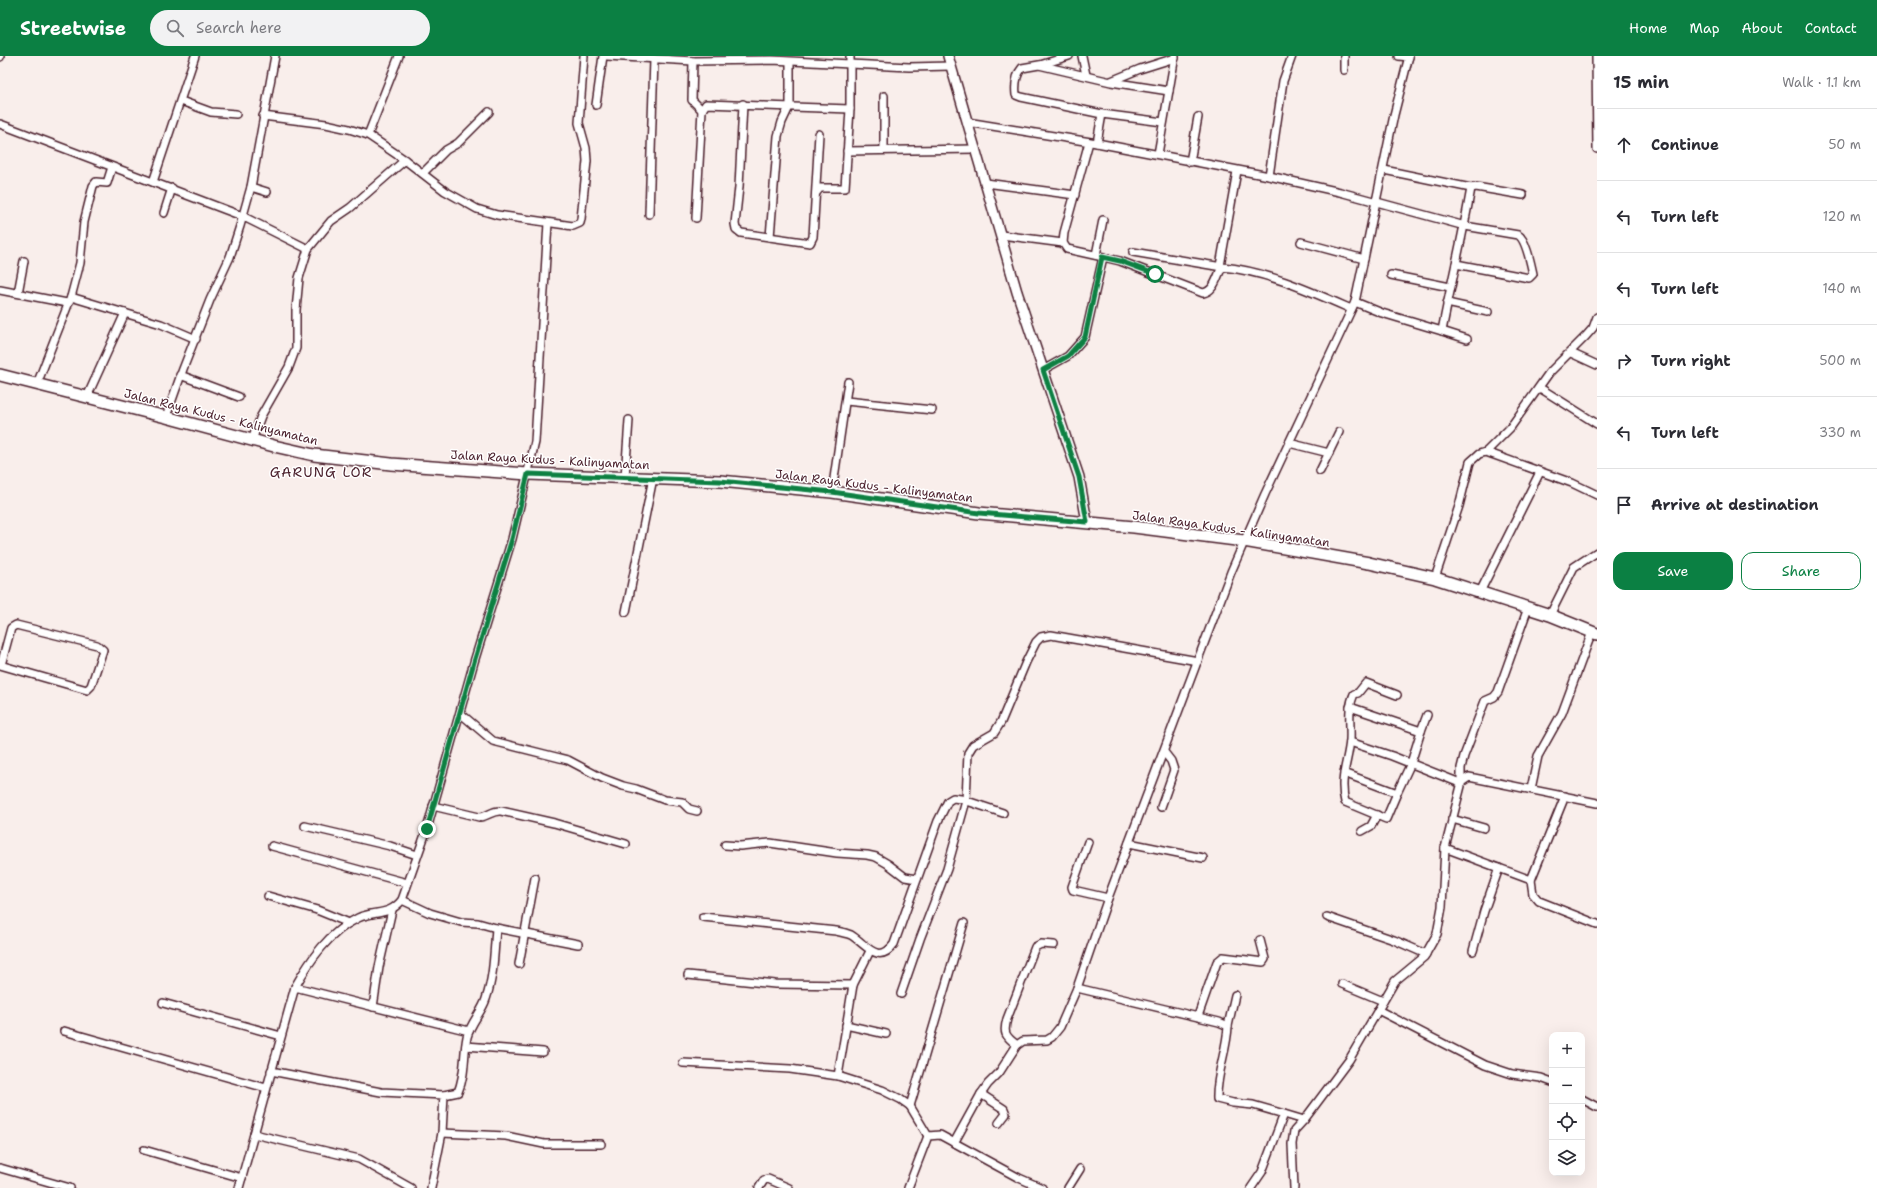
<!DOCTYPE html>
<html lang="en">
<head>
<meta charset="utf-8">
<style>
  body { margin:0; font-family:"Shantell Sans",sans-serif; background:#f2f2f3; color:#2b2b33 }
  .controls { position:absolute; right:12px; bottom:12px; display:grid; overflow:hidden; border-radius:8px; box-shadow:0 4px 16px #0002 }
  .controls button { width:36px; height:36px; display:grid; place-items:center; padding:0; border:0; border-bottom:1px solid #e1e1e2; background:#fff; color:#2b2b33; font:20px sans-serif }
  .stop { position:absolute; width:12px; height:12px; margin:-9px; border:3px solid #0b8043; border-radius:50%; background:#fff }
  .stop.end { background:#0b8043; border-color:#fff; box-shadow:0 1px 4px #0008 }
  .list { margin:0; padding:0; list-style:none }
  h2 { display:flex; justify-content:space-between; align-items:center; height:52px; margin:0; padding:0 16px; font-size:17px }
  h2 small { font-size:13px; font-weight:400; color:#7c7c81 }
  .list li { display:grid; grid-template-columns:26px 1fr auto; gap:12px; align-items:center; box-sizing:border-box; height:72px; padding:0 16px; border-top:1px solid #e1e1e2 }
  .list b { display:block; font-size:15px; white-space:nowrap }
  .list em { font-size:13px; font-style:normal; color:#7c7c81 }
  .actions { display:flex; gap:8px; padding:12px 16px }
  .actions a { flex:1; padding:9px 0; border:1px solid #0b8043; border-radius:12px; text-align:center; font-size:14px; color:#0b8043 }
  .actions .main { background:#0b8043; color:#fff }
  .icon { flex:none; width:22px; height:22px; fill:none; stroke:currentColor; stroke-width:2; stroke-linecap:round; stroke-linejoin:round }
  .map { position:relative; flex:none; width:1597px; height:1132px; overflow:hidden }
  header { display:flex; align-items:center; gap:24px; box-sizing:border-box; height:56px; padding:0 20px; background:#0b8043; color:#fff }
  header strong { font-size:19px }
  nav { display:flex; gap:22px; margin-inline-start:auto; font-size:14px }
  .search { width:280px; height:36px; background:#f2f2f3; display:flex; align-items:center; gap:10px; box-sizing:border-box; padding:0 14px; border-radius:22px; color:#7c7c81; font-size:15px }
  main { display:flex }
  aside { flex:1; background:#fff }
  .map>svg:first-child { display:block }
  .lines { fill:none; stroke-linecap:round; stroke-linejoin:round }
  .minor-casing { stroke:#4a1f2b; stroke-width:10 }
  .tertiary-casing { stroke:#4a1f2b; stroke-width:12 }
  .secondary-casing { stroke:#4a1f2b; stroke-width:14 }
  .minor { stroke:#fff; stroke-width:7 }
  .tertiary { stroke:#fff; stroke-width:9 }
  .secondary { stroke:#fff; stroke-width:11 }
  .route { stroke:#0b8043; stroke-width:5 }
  .labels { text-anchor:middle; stroke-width:3; stroke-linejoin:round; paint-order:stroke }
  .street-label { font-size:12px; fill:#4a1f2b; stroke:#fff }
  .quarter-label { font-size:14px; letter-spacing:1px; fill:#4a1f2b; stroke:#fff }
</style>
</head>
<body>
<header>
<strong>Streetwise</strong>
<div class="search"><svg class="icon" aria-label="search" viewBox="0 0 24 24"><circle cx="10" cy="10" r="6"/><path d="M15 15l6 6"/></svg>Search here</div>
<nav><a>Home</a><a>Map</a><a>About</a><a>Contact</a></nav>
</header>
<main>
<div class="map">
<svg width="1597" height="1132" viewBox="0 0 1597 1132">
  <rect width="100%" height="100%" fill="#f9eeeb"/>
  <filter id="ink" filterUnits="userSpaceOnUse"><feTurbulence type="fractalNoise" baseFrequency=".025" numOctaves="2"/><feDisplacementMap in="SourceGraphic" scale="8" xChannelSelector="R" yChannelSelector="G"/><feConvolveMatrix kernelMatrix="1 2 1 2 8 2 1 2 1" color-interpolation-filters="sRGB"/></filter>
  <g filter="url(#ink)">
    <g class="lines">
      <defs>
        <g id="minor">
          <polyline points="607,0 693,5 772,4 909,11 951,10"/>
          <polyline points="1082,0 1086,19"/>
          <polyline points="1399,0 1409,1"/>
          <polyline points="1596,0 1597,93"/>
          <polyline points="0,1 0,0"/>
          <polyline points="693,5 692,44 702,54"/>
          <polyline points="1040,9 1069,0"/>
          <polyline points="1344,14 1344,0"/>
          <polyline points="1111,25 1140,13 1175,2"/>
          <polyline points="884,40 884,94"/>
          <polyline points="181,45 211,56 236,58"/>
          <polyline points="743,48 739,131 735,168 736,173 741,177 810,187 813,181 819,78"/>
          <polyline points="596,49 603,0"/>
          <polyline points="263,60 326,68 349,73 368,79 405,104 445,135 477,153 497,159 573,170 580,167 581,163 587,105 586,92 579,67 584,0"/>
          <path d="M967,66L1097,87L1269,120L1340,136L1465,170L1518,179C1526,183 1531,209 1533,218L1529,222L1456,208"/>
          <path d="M1163,66L1102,58L1021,41L1016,39C1015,30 1016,19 1022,12L1039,9L1111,26L1169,35"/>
          <polyline points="0,68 242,160 308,193"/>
          <polyline points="368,79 399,0"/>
          <polyline points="1089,86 1064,177 1063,187 1067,193 1103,201"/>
          <polyline points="1097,87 1102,58"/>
          <polyline points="847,95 976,93"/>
          <polyline points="1158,98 1175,0"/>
          <polyline points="1190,106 1198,61"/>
          <polyline points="1384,114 1471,132 1476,131 1523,139"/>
          <polyline points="423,117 446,94 458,87 489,56"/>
          <polyline points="1269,120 1283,25 1292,0"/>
          <polyline points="153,126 195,0"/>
          <polyline points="986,127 1075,139"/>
          <polyline points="251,131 267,136"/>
          <polyline points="816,137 820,132 845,132 850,53 850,0"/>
          <polyline points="164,157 172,132"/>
          <polyline points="649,158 654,3"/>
          <polyline points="696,162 702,54 706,48 850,53"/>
          <polyline points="1001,179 1063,187"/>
          <polyline points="770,181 778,80 782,66 790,49 790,6"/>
          <polyline points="1301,186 1364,203"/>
          <polyline points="1133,196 1222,211"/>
          <polyline points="1096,199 1103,164"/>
          <polyline points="1220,210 1237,115"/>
          <polyline points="1391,219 1450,231"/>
          <polyline points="0,234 67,247"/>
          <polyline points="18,237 24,205"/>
          <polyline points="71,241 80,207 84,166 93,130 96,126 107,127 112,111"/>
          <path d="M1355,246L1382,257L1442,275C1451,227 1463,180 1471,132"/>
          <polyline points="1447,247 1488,256"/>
          <polyline points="1442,275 1467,283"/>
          <polyline points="1571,297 1597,309"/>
          <path d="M1043,314L1068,300L1085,281L1103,201L1120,205L1203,237C1215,235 1217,220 1222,211C1266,215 1310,235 1351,253"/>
          <polyline points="180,319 239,341"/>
          <polyline points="37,328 71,241 161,268 196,283"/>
          <polyline points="1540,332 1597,368"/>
          <polyline points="87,341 125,257"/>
          <polyline points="846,345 932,354"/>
          <polyline points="166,361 183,313 210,244 230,201 240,170 251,131 275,0"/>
          <polyline points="252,384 261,360 289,311 296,292 296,254 299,222 308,193 331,165 350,152 405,104"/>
          <polyline points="1289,387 1329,397"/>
          <polyline points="1486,396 1572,427 1597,439"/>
          <polyline points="1320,415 1339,376"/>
          <polyline points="625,421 629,364"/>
          <polyline points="832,436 848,326"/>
          <polyline points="1435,522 1459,450 1470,406 1479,398 1486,396 1510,372 1549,317 1586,280 1593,272 1597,261"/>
          <polyline points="1480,536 1540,416"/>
          <polyline points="626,556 653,422"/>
          <polyline points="1550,559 1574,511 1597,496"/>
          <polyline points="0,609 87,634 91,630 103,594 97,589 16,569 11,572 1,609"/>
          <polyline points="1350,651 1421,675 1411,707 1397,737"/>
          <polyline points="460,657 493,685 568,704 602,722 623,730 636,733 665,744 682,746 689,753 697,755"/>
          <polyline points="1421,675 1427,659"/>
          <polyline points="1350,686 1392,700 1460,727"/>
          <path d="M1344,717L1397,737L1386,763L1345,746C1339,722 1348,707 1350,684C1351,669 1347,653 1354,638L1358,637L1366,627L1397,639"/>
          <polyline points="1460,727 1469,721 1597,747"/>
          <polyline points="1531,733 1538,700 1562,657 1592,576"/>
          <path d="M433,750L479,761C488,761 492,754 501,755L554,767L626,788"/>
          <polyline points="1161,751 1174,714 1171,705 1164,696"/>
          <polyline points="1452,763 1484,772"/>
          <polyline points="305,770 390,790 417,799"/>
          <polyline points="1362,775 1371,770 1377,759"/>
          <polyline points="1088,786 1072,831 1073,834 1108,842"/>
          <polyline points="1129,787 1203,802"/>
          <polyline points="725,789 740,790 770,787 837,797 867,799 876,801 888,808 905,821 917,823"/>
          <polyline points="272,790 407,827"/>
          <polyline points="1445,792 1531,824 1533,838 1539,845 1597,868"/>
          <polyline points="1531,824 1565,740"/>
          <polyline points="268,840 317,854 349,867"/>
          <path d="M402,844L430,857L461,866L478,867L496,872C494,896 494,920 486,943C482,956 471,966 467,981C463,1001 466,1017 458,1036L444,1039"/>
          <path d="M703,861L836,875C841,876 846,877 851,879C866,888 878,910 894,888L938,765L948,745L953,742L961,743L1003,757"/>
          <polyline points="1327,861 1394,884 1426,898"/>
          <polyline points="496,872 578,888"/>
          <polyline points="1473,895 1484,855 1499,812"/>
          <polyline points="519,908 535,822"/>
          <polyline points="688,919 775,928 853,929"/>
          <polyline points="1342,928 1383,945"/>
          <polyline points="295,931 469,975"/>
          <path d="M1077,932L1219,966L1228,970C1227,995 1216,1018 1217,1043L1233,1047L1253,1049L1284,1058"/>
          <polyline points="901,938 920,883 947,813 966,745 968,697 973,689 994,677 1001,666 1026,606 1036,586 1041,581 1051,579 1198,605"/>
          <polyline points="163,947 281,980"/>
          <polyline points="373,951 379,911 392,854"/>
          <polyline points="1378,954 1485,1009 1512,1018 1541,1022 1552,1026"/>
          <polyline points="1198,960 1217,906 1223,901 1263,906 1265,903 1260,884"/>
          <polyline points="846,969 886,978"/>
          <polyline points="1228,970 1235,939"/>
          <polyline points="64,975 266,1032"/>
          <path d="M1017,989C1005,980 1003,977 1007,963L1035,891L1041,888L1054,889"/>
          <polyline points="466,990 543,996"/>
          <polyline points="683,1007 790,1013 838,1020 882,1034 900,1043 910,1050 928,1080"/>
          <polyline points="271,1015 381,1036 444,1039 442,1077 431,1132"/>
          <polyline points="838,1020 853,929 870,895"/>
          <polyline points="981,1038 1004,1053 1006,1058 999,1067"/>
          <polyline points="1582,1043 1597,1051"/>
          <polyline points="910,1050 964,867"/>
          <polyline points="1304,1064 1349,1004 1395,925 1424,901 1437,878 1442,851 1445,792 1461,730 1461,712 1464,700 1485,645 1494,641 1498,636 1528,552"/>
          <polyline points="442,1077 506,1080 544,1088 601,1088"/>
          <polyline points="254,1078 359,1103 411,1132"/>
          <polyline points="954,1087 981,1038 988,1028 999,1017 1017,989 1023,985 1047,984 1052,981 1060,971 1077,932 1108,842 1231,516 1265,438 1355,246 1394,59 1409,0"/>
          <polyline points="144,1094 242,1122"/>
          <polyline points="0,1112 70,1132"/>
          <path d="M239,1132L295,931C310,904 329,876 358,862C375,854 388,861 402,844L427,773L474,606L512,483L535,386L548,167"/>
          <polyline points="759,1132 764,1124 768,1123 789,1132"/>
          <polyline points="908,1132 928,1080 940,1079 1019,1122 1042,1132"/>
          <polyline points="1068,1132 1080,1113"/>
          <polyline points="1251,1132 1262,1116 1284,1058 1304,1064 1294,1075 1292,1088 1294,1132"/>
        </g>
        <polyline id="tertiary" points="948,0 1017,236 1079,421 1087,466"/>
        <polyline id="secondary" points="0,319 166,361 274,390 314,399 391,408 528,418 720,425 832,436 979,457 1134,471 1244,485 1369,507 1435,522 1550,559 1597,578"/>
      </defs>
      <use href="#minor" class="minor-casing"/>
      <use href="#tertiary" class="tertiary-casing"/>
      <use href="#secondary" class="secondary-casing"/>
      <use href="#minor" class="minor"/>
      <use href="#tertiary" class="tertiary"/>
      <use href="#secondary" class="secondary"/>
    </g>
  </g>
  <g class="lines" filter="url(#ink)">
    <polyline class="route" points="427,773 474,606 512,483 528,418 720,425 832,436 979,457 1087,466 1079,421 1043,314 1068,300 1085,281 1102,201 1120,205 1155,218"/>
  </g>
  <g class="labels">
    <g class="street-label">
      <text transform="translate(221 361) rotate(14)" y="4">Jalan Raya Kudus - Kalinyamatan</text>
      <text transform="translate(550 404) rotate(3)" y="4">Jalan Raya Kudus - Kalinyamatan</text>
      <text transform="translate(874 430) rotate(7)" y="4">Jalan Raya Kudus - Kalinyamatan</text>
      <text transform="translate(1231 473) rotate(8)" y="4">Jalan Raya Kudus - Kalinyamatan</text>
    </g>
    <g class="quarter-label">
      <text x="321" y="421">GARUNG LOR</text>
    </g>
  </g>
</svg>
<div class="controls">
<button>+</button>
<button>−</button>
<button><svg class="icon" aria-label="locate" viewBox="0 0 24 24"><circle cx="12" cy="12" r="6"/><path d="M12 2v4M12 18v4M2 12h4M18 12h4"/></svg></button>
<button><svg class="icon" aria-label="layers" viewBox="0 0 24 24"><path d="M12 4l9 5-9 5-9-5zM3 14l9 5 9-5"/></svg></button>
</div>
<div class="stop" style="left:1155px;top:218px"></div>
<div class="stop end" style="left:427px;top:773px"></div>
</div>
<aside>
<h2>15 min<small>Walk · 1.1 km</small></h2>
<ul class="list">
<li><svg class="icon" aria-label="ahead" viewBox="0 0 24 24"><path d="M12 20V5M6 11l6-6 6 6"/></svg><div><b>Continue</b></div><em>50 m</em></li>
<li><svg class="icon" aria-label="left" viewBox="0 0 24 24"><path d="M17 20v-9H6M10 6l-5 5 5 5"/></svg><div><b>Turn left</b></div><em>120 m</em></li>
<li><svg class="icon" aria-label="left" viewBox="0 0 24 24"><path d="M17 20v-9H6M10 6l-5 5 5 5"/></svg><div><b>Turn left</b></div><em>140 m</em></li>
<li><svg class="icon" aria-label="right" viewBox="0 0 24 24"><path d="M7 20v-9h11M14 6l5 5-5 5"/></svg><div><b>Turn right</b></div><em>500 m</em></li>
<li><svg class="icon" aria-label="left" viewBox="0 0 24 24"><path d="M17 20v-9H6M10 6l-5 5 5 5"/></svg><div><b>Turn left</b></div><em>330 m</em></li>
<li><svg class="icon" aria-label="arrive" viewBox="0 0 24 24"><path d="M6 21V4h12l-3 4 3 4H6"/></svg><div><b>Arrive at destination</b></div></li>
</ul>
<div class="actions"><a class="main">Save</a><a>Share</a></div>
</aside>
</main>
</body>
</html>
